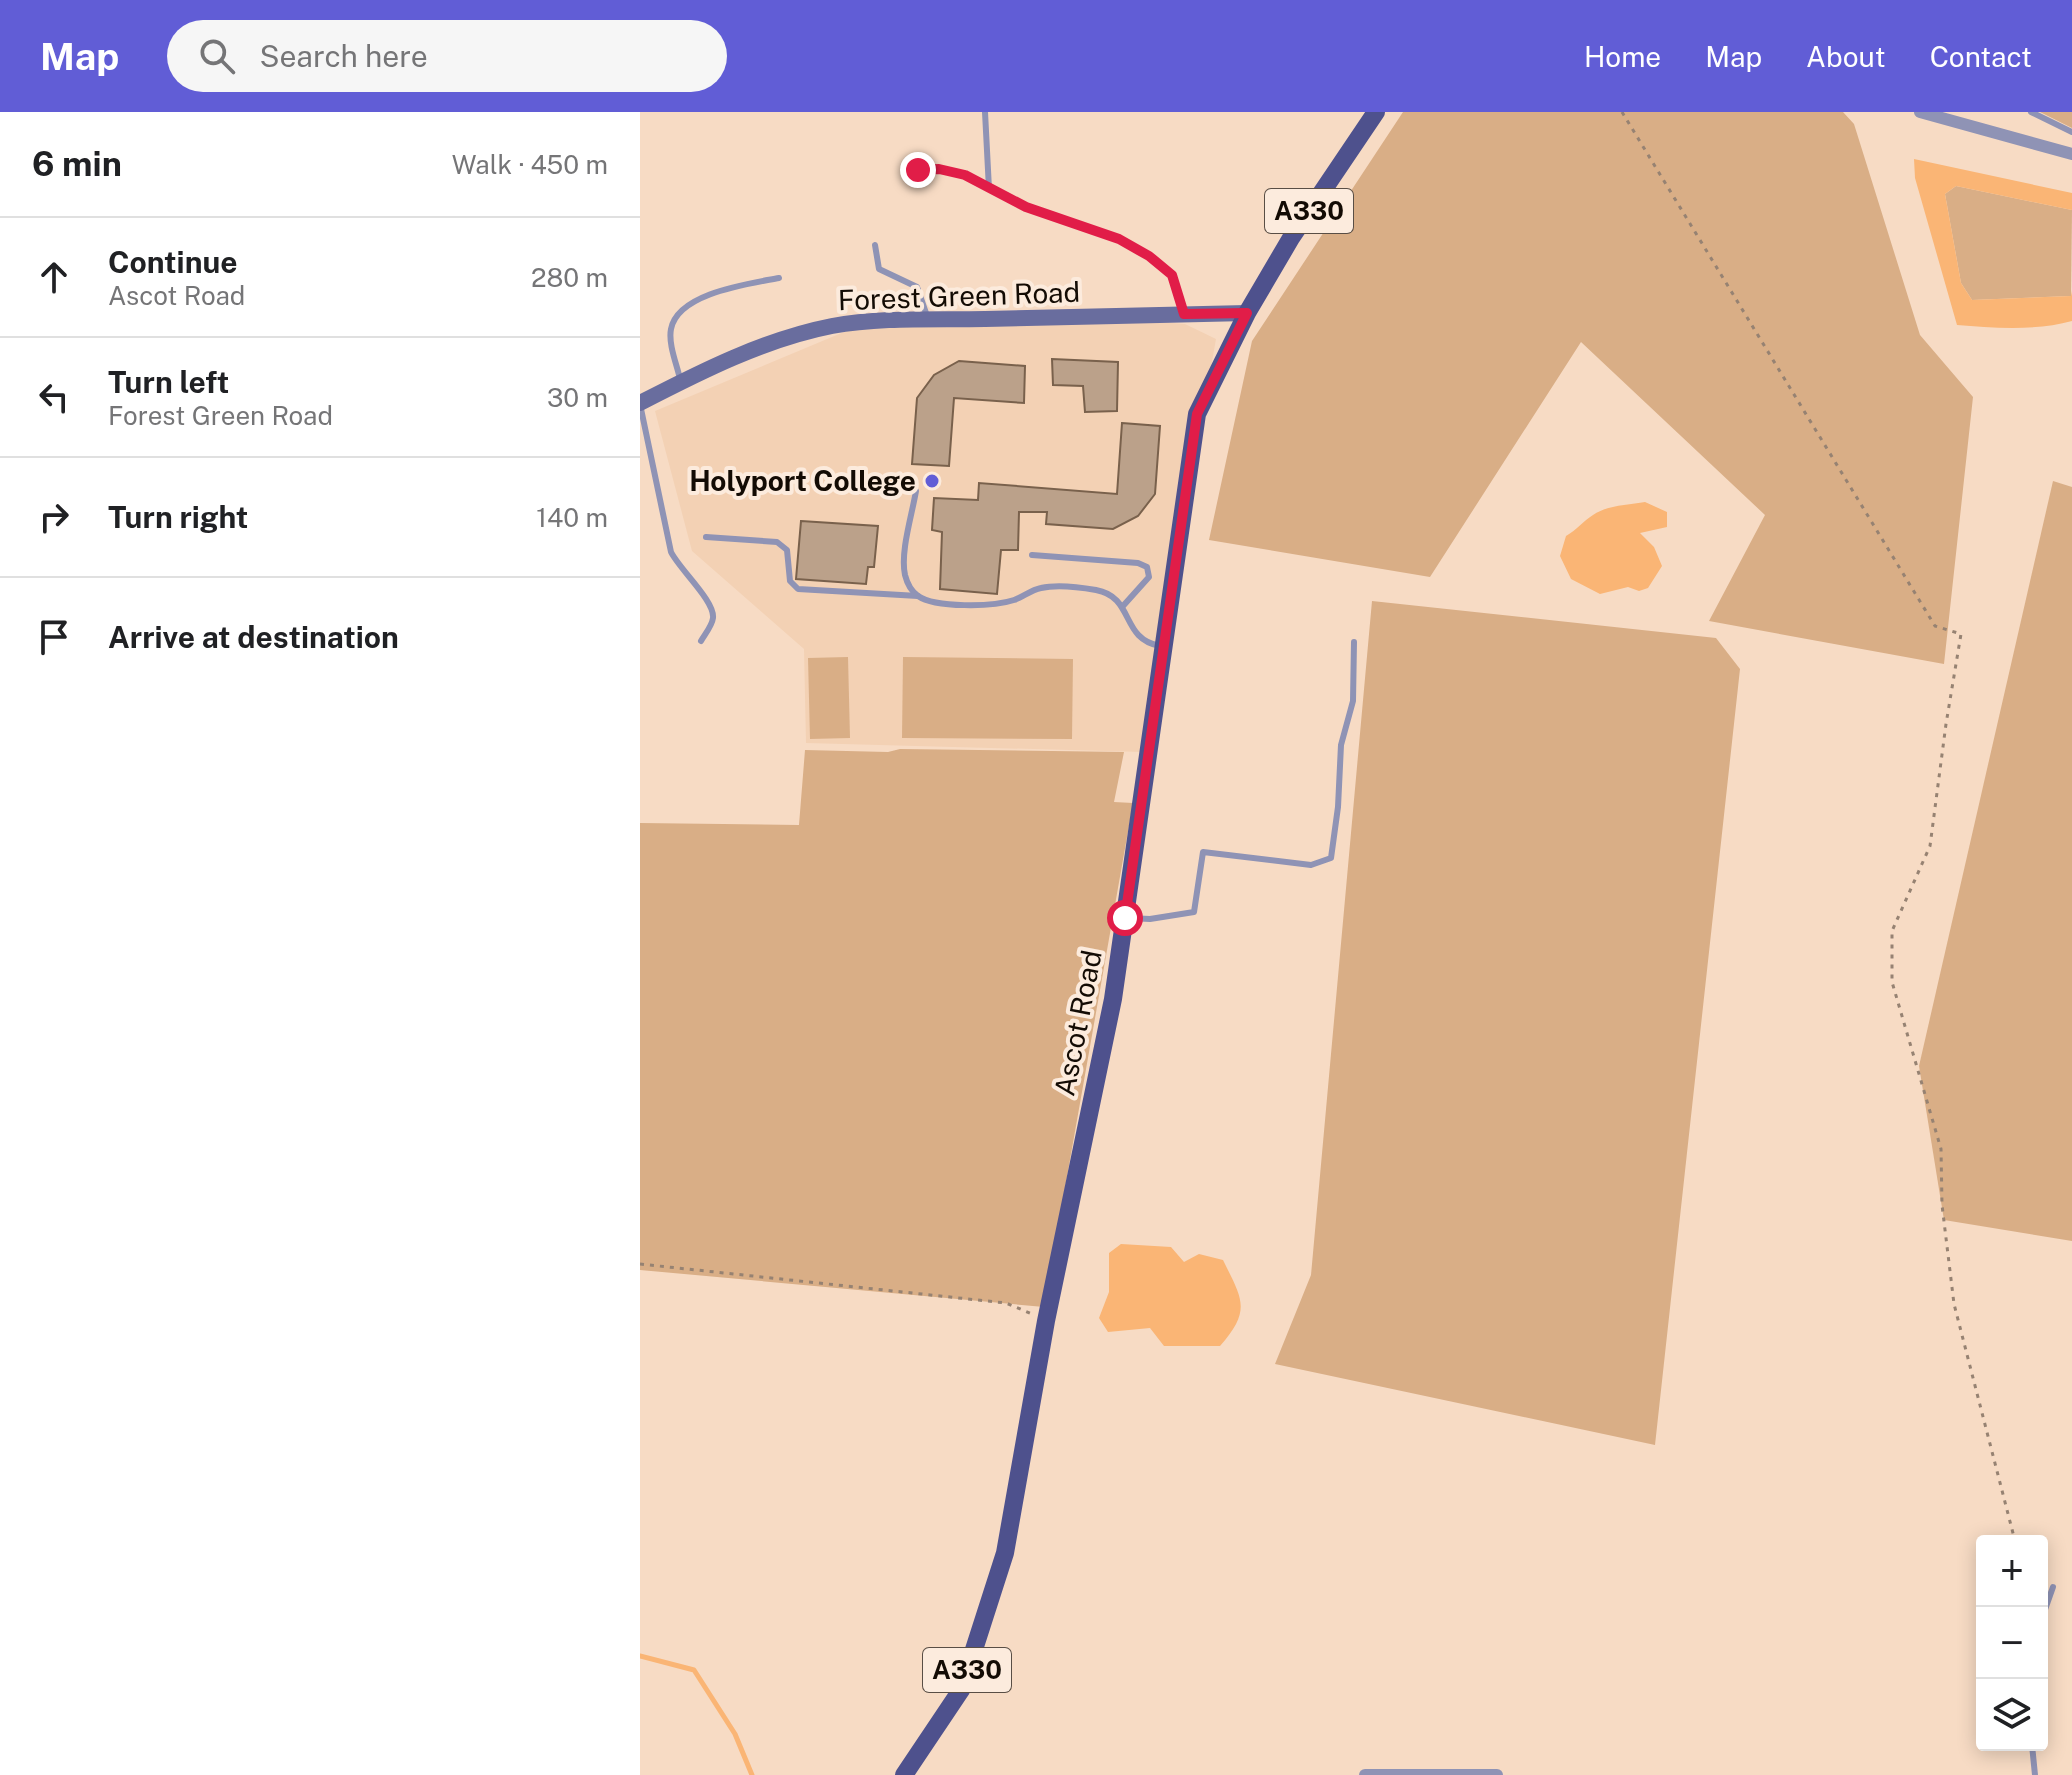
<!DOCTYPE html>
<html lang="en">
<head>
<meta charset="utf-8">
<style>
  body { margin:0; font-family:"Public Sans",sans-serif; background:#f6f6f6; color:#202124 }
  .controls { position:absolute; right:24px; bottom:24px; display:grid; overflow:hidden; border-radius:8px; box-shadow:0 4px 20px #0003 }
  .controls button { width:72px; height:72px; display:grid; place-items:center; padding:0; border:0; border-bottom:2px solid #e0e0e0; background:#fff; color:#202124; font:40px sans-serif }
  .stop { position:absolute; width:24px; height:24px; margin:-18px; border:6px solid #e11d48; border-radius:50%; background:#fff }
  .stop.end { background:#e11d48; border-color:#fff; box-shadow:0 2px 8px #0008 }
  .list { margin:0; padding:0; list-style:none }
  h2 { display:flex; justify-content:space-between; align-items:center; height:104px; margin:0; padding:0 32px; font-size:34px }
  h2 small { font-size:26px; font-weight:400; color:#757577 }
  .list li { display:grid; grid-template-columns:52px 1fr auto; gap:24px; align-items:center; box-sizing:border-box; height:120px; padding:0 32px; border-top:2px solid #e0e0e0 }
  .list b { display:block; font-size:30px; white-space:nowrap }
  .list p { margin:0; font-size:26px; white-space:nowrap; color:#757577 }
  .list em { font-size:26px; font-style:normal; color:#757577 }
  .icon { flex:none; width:44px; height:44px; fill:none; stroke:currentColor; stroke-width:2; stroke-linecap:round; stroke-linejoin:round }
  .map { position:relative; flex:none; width:1432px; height:1663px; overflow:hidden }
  header { display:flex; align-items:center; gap:48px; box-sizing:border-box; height:112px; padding:0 40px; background:#615dd6; color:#fff }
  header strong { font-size:38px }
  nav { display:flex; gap:44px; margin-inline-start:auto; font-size:28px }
  .search { width:560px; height:72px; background:#f6f6f6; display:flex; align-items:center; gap:20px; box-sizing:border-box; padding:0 28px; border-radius:44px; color:#757577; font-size:30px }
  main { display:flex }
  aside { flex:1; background:#fff }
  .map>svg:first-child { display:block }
  .built { fill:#f3d1b4 }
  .green { fill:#d9ae86 }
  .water { fill:#fab575 }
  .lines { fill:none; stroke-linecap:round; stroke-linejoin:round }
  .stream { stroke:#fab575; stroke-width:5 }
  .building { fill:#bba18a; stroke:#79614c; stroke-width:2 }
  .path { stroke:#968272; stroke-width:3; stroke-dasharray:4 6; stroke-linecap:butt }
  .lane { stroke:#8f93b5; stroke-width:6 }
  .street { stroke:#8f93b5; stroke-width:12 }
  .secondary { stroke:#696d9e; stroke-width:16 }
  .primary { stroke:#4e518d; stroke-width:18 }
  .route { stroke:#e11d48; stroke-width:10 }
  .poi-dot { fill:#615dd6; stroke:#fcebdd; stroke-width:3 }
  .labels { text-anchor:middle; stroke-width:8; stroke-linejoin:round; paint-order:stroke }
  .shield { fill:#fcebdd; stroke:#594e45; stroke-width:2 }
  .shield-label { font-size:26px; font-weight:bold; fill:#130b04 }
  .street-label { font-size:28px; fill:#130b04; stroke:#fcebdd }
  .poi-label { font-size:28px; font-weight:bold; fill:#130b04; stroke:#fcebdd; text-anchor:end }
</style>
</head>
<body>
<header>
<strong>Map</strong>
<div class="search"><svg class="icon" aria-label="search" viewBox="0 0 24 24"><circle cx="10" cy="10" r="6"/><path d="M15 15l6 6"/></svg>Search here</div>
<nav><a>Home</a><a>Map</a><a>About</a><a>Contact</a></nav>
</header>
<main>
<aside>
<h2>6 min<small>Walk · 450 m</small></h2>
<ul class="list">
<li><svg class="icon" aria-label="ahead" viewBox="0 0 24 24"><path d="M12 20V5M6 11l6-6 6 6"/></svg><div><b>Continue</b><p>Ascot Road</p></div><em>280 m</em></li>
<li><svg class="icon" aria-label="left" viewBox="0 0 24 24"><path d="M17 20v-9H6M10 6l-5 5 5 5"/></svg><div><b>Turn left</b><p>Forest Green Road</p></div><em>30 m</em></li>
<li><svg class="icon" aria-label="right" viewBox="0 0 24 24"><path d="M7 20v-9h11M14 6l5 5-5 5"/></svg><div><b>Turn right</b></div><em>140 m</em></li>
<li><svg class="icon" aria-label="arrive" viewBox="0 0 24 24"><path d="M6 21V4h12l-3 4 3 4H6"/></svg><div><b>Arrive at destination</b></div></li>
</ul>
</aside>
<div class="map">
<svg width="1432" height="1663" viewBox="0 0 1432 1663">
  <rect width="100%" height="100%" fill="#f7dbc4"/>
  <polygon class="built" points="495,208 545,212 576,227 503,640 166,631 164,537 52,439 15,299 223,212"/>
  <g class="green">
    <polygon points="763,0 1203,0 1214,12 1280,223 1333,285 1304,552 1069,509 1125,403 941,230 790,465 569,428 612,229"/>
    <polygon points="1400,0 1432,0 1432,16"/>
    <polygon points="1316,74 1432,98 1431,184 1332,188 1321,171 1305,82"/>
    <polygon points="1413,369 1432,375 1432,1129 1304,1108 1279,954"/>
    <polygon points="732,489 1076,526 1100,557 1015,1333 635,1252 671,1163"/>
    <polygon points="208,545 210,626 170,627 168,546"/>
    <polygon points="263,545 433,547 432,627 262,626"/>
    <polygon points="260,637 484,640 474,690 493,691 404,1195 0,1158 0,711 159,713 165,638 248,640"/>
  </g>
  <g class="water">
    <path d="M1274,47L1432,81V98L1316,74L1305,82L1321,171L1332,188L1431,184L1432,179V209C1397,219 1353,216 1317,213L1275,66Z"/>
    <path d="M1005,390L1027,400V415L1000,421L1014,435L1022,454L1008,476L999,479L988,475L960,482L931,467L920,444L926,424C937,418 943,409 953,403C967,393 989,393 1005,390Z"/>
    <path d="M481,1132L531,1135L544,1150L559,1142L583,1148C602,1187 612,1198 580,1234H524L510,1216L468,1220L459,1206L469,1180V1141Z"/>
  </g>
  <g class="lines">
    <polyline class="stream" points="0,1544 54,1558 95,1622 112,1663"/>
  </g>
  <g class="building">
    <polygon points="412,247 478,250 477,299 445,300 443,274 413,273"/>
    <polygon points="319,249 385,254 384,291 314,286 309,354 272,352 277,286 294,263"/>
    <polygon points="482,311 520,314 515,382 498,404 473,417 406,412 407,400 379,400 378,438 361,438 357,482 300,477 302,420 292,418 294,386 338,388 339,371 477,382"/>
    <polygon points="161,409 238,414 234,455 228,455 226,472 156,467"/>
  </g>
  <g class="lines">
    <g class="path">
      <polyline points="982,0 1295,514 1321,522 1306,612 1290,734 1252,819 1252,870 1301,1037 1302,1093 1314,1192 1375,1429"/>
      <polyline points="0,1152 366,1191 392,1202"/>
    </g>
    <g class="lane">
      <polyline points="345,0 349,77"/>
      <polyline points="1391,0 1432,20"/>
      <polyline points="278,58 299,57 325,63 386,95 479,127 509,144 532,163 543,199"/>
      <polyline points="235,133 239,157 277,175 287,204"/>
      <path d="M40,267C37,253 28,232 31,217C38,181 108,172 139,166"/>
      <path d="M0,292L31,440C40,458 75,489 73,506C72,514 65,522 61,529"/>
      <path d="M276,379C272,403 260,440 265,463C267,471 271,479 278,484C295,496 353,495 374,488C383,485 391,478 401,476C418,472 439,475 456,478C495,485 480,527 520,534"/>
      <polyline points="66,425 137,430 147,438 150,469 158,477 278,484"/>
      <polyline points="392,443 498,451 507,455 509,465 483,494"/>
      <polyline points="489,806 510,807 554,800 563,740 671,753 691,746 698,695 701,633 713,589 714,530"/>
      <polyline points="1402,1506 1413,1475"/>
      <polyline points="1392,1633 1395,1663"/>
    </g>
    <g class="street">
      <polyline points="1280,0 1432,42"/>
      <polyline points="725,1663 857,1663"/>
    </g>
    <path class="secondary" d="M0,291C60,260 125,227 192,214C241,205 295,208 345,207C432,205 520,203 607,201"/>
    <polyline class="primary" points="264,1663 321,1578 365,1441 406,1209 473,887 557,302 607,201 651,126 736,0"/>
  </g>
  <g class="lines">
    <polyline class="route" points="278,58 299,57 325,63 386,95 479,127 509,144 532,163 544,202 607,201 557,302 485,806"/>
  </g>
  <circle class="poi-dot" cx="292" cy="369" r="8"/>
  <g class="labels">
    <g class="shield">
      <rect x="625" y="77" width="88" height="44" rx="6"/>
      <rect x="283" y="1536" width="88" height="44" rx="6"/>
    </g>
    <g class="shield-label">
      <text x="669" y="108">A330</text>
      <text x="327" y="1567">A330</text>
    </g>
    <g class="street-label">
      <text transform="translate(319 184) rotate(-2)" y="10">Forest Green Road</text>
      <text transform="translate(438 911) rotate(-79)" y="10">Ascot Road</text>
    </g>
    <g class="poi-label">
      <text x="276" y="379">Holyport College</text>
    </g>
  </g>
</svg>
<div class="controls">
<button>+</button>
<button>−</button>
<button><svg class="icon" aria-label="layers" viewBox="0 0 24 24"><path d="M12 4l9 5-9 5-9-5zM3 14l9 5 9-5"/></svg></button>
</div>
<div class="stop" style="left:485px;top:806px"></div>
<div class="stop end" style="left:278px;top:58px"></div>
</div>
</main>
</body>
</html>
